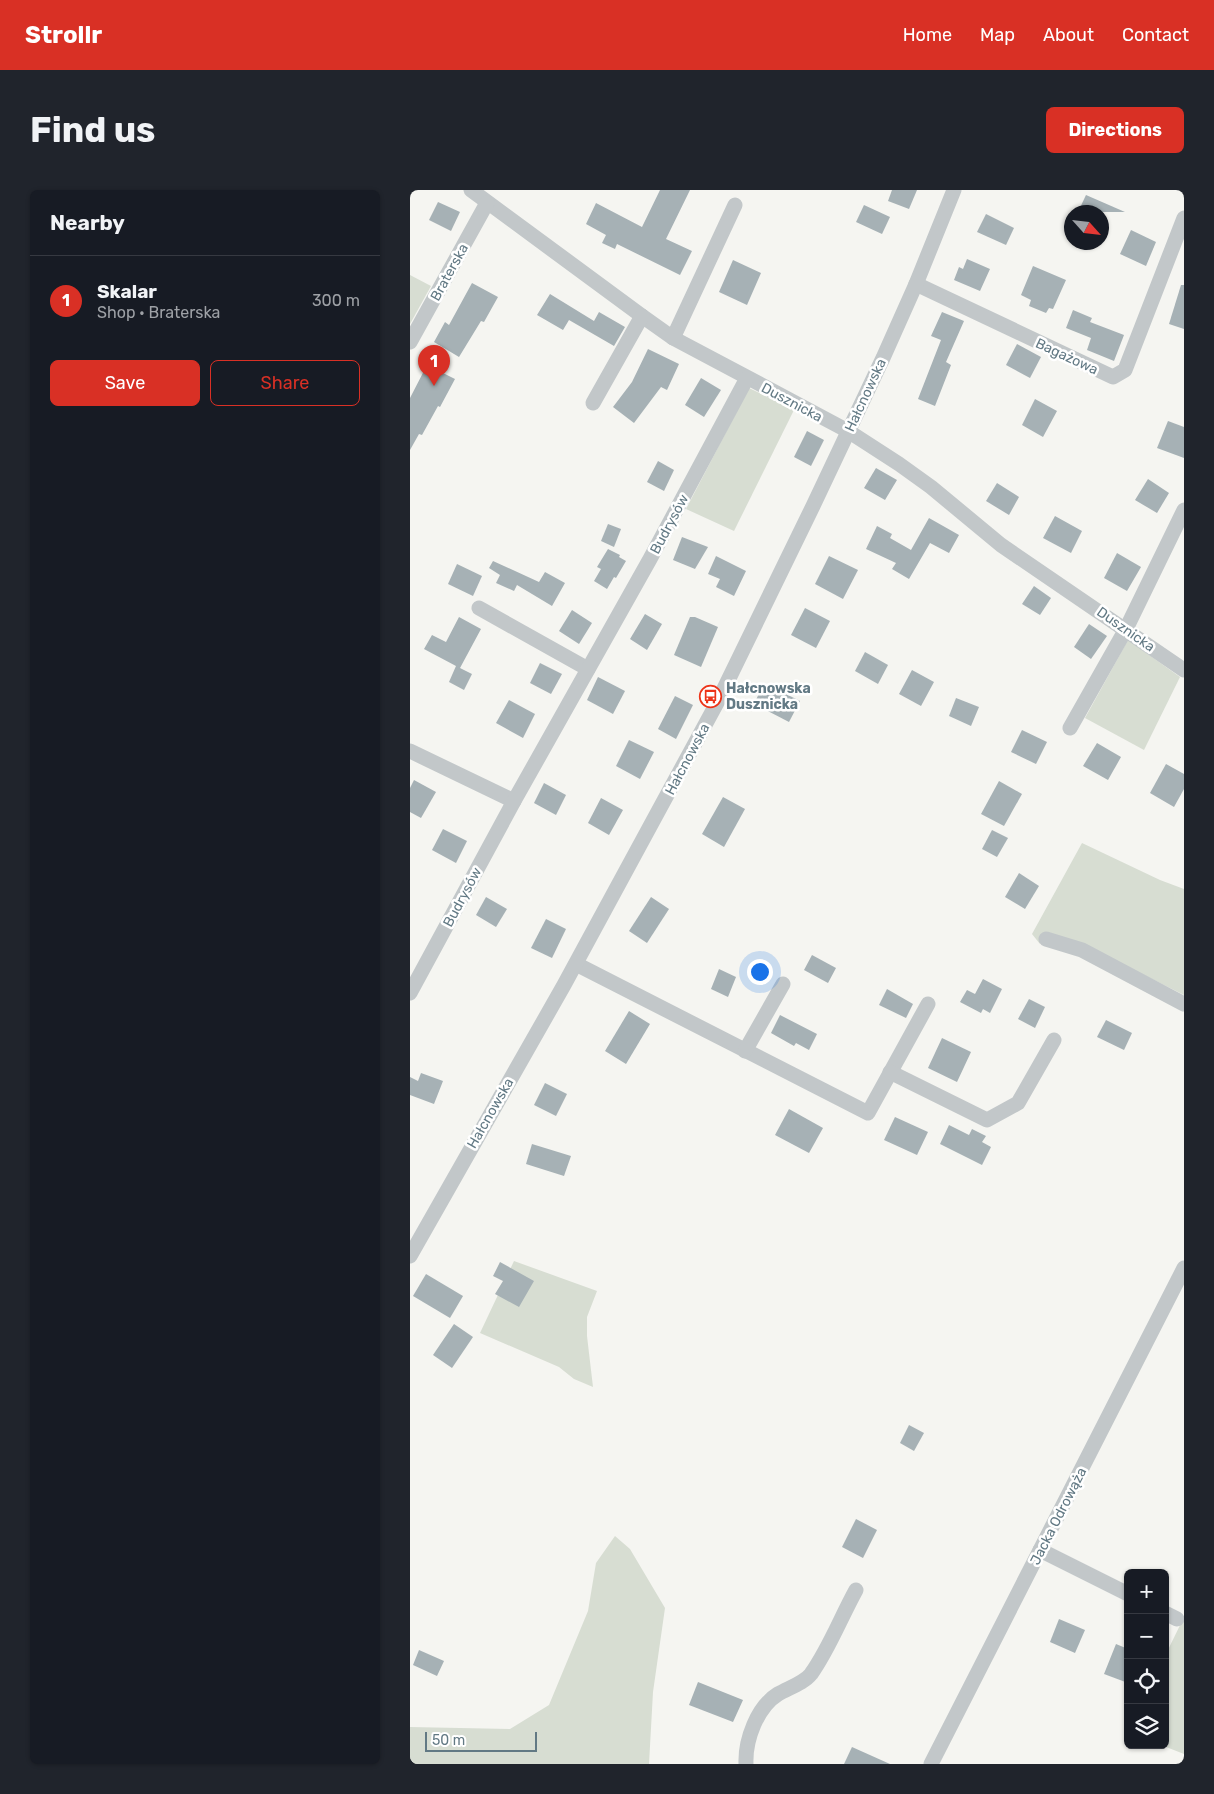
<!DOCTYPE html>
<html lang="en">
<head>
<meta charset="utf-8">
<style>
  body { margin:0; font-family:Rubik,sans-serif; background:#20242c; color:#f1f3f6 }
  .controls { position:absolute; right:15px; bottom:15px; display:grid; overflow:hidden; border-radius:8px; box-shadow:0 1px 4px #0004 }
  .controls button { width:45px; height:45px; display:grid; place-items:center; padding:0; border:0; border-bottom:1px solid #363941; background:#171b24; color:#f1f3f6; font:25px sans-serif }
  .compass { position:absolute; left:654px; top:15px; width:45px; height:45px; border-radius:50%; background:#171b24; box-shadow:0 1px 4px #0004; rotate:117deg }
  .scale { position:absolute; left:15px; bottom:12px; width:112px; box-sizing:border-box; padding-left:5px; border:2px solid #627984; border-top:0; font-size:14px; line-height:18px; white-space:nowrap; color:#627984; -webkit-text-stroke:4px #fff; paint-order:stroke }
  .you { position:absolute; left:349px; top:781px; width:18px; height:18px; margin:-12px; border:4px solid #fff; border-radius:50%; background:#1a73e8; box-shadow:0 0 0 8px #1a73e833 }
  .badge { display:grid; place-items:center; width:32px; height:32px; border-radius:50%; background:#d93025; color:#fff; font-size:16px; font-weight:700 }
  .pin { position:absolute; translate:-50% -41px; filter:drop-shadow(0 1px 2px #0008) }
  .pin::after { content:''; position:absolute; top:26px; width:18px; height:15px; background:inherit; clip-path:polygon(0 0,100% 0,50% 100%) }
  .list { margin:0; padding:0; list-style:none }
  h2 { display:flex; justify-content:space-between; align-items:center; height:65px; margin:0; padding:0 20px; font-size:21px }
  h2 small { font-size:16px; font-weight:400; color:#9ea1a6 }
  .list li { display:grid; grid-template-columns:32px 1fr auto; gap:15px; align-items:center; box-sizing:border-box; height:90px; padding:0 20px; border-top:1px solid #363941 }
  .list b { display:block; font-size:19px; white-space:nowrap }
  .list p { margin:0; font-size:16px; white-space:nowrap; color:#9ea1a6 }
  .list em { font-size:16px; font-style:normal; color:#9ea1a6 }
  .actions { display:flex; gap:10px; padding:15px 20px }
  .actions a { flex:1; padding:11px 0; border:1px solid #d93025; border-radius:8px; text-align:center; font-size:18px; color:#d93025 }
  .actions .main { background:#d93025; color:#fff }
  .icon { flex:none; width:28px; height:28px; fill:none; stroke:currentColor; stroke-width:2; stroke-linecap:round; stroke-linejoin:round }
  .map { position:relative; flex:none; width:774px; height:1574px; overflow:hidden; border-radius:8px }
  header { display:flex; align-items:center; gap:30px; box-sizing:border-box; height:70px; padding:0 25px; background:#d93025; color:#fff }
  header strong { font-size:24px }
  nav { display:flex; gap:28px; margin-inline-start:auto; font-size:18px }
  .intro { display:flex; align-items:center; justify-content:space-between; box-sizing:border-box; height:120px; padding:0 30px }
  h1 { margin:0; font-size:35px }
  .button { padding:12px 22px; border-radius:8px; background:#d93025; color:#fff; font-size:18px; font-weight:700 }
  main { display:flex; gap:30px; padding:0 30px }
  aside { flex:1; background:#171b24; border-radius:8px; box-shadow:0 1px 4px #0004 }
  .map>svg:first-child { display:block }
  .green { fill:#d7ddd2 }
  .building { fill:#a6b1b5 }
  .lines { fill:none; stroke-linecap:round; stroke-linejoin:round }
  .minor { stroke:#c2c7c9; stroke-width:15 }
  .labels { text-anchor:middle; stroke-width:5; stroke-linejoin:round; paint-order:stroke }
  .street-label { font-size:14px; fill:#627984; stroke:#fff }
  .poi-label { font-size:14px; font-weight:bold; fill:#627984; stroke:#fff; text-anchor:start }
</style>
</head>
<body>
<header>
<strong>Strollr</strong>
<nav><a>Home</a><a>Map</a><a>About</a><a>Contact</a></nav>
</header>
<div class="intro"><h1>Find us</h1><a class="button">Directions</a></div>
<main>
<aside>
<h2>Nearby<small></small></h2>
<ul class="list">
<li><span class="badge">1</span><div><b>Skalar</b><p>Shop · Braterska</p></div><em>300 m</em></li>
</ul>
<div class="actions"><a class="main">Save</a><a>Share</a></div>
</aside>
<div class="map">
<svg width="774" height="1574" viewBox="0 0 774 1574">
  <rect width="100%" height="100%" fill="#f5f5f1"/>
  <g class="green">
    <polygon points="0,85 21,96 0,134"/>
    <polygon points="339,198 384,220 324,341 276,319"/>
    <polygon points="718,450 770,487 734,560 675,528"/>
    <polygon points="672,653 750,690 774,699 774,805 728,782 639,743 630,754 622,744"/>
    <polygon points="104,1071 187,1101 177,1127 177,1146 183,1197 164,1189 149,1177 70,1143"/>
    <polygon points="205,1346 220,1359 255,1418 243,1502 239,1574 0,1574 0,1537 100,1539 139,1515 178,1421 186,1373"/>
    <polygon points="774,1427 774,1564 751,1555 755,1555 755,1466"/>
  </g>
  <g class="building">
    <polygon points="250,0 280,0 256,49 282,61 270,85 207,54 205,59 192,53 196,45 176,34 186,13 232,37"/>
    <polygon points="482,0 507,0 499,19 478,11"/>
    <polygon points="676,5 715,22 668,22"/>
    <polygon points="28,12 50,22 41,41 19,30"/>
    <polygon points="454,15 480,27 472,44 446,32"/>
    <polygon points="576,24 604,38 596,55 567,42"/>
    <polygon points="721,40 746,52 736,76 710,64"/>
    <polygon points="557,69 580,79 570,101 544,90 549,77 553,79"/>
    <polygon points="323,70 351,83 337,115 309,102"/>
    <polygon points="623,76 656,90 643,119 639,118 636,123 619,116 621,110 611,105"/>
    <polygon points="62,93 88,107 74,132 71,131 49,167 24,152 35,132 39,135"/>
    <polygon points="771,95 774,95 774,139 759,134"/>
    <polygon points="140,104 184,131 189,122 215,137 204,156 159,130 153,140 127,125"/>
    <polygon points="663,120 682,128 680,132 714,145 704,171 677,160 681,148 656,138"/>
    <polygon points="532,122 554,131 536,172 541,175 525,216 508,209 531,150 521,146"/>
    <polygon points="607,154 631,167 620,188 596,175"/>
    <polygon points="238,159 269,174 257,200 251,197 224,233 203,217 222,192"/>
    <polygon points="17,175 45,189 30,217 28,216 12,245 9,244 0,260 0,208"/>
    <polygon points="291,188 311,200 294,227 275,215"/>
    <polygon points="625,209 647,221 633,247 612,235"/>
    <polygon points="758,231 774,237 774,268 747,258"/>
    <polygon points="397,241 414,250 401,276 384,267"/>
    <polygon points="248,271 264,280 254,301 237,292"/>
    <polygon points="466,278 487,290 475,310 454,298"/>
    <polygon points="738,289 759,303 747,323 725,310"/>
    <polygon points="587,293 609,307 599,325 576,311"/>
    <polygon points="645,326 672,341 661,363 633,348"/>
    <polygon points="519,328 549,345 539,363 520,353 499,389 482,379 486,373 456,359 467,336 482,344 480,348 501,360"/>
    <polygon points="198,334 211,339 204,357 191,351"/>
    <polygon points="272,347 298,357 285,379 263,370"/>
    <polygon points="198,359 210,365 209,367 216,371 206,388 204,387 197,399 184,391 191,379 187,377"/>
    <polygon points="707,363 731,377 717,401 694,388"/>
    <polygon points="306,366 336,381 324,406 306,397 310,389 298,384"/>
    <polygon points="419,366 448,380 433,409 405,394"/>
    <polygon points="83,371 129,392 135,382 155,393 142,416 107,395 104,401 86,393 90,385 79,378"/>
    <polygon points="47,374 72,386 63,406 38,394"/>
    <polygon points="624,396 641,408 630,425 612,414"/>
    <polygon points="395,418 420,431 406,458 381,445"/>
    <polygon points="162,420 182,433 169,454 149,441"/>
    <polygon points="235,424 252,434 237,460 220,449"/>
    <polygon points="49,427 71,439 50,478 62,484 54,500 39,492 46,476 14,459 22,445 36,452"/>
    <polygon points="280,427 285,427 308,437 291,477 264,465"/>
    <polygon points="679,434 697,446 681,469 664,457"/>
    <polygon points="455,462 478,475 468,494 445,481"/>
    <polygon points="130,473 152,484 141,504 120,493"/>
    <polygon points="502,480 524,492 511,516 489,504"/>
    <polygon points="188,487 215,501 203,524 177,510"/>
    <polygon points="354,493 390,511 379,532 344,514"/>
    <polygon points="265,506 283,515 266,549 248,539"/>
    <polygon points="546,508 569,517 561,536 539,526"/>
    <polygon points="99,510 125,524 113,548 86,533"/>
    <polygon points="612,540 637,552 626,574 601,562"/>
    <polygon points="219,550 244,562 230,589 206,576"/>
    <polygon points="687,553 711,567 698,590 673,576"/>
    <polygon points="756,574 774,584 774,599 764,617 740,603"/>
    <polygon points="4,590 26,602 11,628 0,622 0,598"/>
    <polygon points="589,591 612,604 594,636 571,624"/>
    <polygon points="134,593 156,605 146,625 124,613"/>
    <polygon points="313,607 335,619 314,657 292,644"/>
    <polygon points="191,608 213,620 199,645 178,633"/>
    <polygon points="33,639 57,651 46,673 22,660"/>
    <polygon points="582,640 598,648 587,667 572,659"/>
    <polygon points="609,683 629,696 615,719 595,707"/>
    <polygon points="76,707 97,719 86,737 66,725"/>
    <polygon points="241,707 259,719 237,753 219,741"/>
    <polygon points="136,729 156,739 142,768 121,758"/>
    <polygon points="402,765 426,778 418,793 394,780"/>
    <polygon points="309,779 326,787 318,807 301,799"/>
    <polygon points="573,789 592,799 580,823 573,819 571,823 550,812 557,800 565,804"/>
    <polygon points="477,799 503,814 496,828 469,815"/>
    <polygon points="619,809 635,817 625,838 608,829"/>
    <polygon points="219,821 240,834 216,874 195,861"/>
    <polygon points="370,825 407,844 399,860 386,853 384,856 361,843"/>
    <polygon points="696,830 722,843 714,860 687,847"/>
    <polygon points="532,848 561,862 547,892 518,878"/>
    <polygon points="11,883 33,891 24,914 0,905 0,887 8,891"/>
    <polygon points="135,893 157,904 146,926 124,915"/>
    <polygon points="379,919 413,938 399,963 365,945"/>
    <polygon points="485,927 518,942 507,965 474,950"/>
    <polygon points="539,935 559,945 562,939 576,946 572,952 581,957 572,975 530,954"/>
    <polygon points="122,954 161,966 154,986 116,974"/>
    <polygon points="90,1072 124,1091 109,1117 85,1104 93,1091 83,1086"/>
    <polygon points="16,1084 53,1106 40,1128 3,1106"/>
    <polygon points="44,1134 63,1147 42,1178 23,1165"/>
    <polygon points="499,1235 514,1243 504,1261 490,1253"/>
    <polygon points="446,1329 467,1340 453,1368 432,1357"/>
    <polygon points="649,1429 675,1440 665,1463 640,1452"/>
    <polygon points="706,1454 718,1459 718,1493 694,1484"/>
    <polygon points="9,1460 34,1471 27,1486 3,1475"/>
    <polygon points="288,1492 333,1510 323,1532 279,1515"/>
    <polygon points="442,1557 480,1574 434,1574"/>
  </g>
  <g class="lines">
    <g class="minor">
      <polyline points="61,0 232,126 263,148 438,241 489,274 521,297 591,355 774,480"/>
      <polyline points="506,94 703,187 715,180 774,28"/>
      <polyline points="263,148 325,15"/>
      <polyline points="0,152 77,13"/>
      <polyline points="183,213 232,126"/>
      <polyline points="69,418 178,479"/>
      <polyline points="660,538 716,439 774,320"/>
      <polyline points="0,561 104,611"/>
      <polyline points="636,749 672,760 774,814"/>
      <polyline points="166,774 458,923 518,814"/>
      <polyline points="0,803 104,611 240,369 337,188"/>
      <polyline points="335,861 373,794"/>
      <polyline points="480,882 577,930 608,913 644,850"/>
      <polyline points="0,1066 154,795 308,511 403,316 473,168 506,94 544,0"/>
      <polyline points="630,1360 718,1404"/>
      <polyline points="755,1423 767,1429"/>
      <path d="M336,1574C335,1550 347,1517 368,1504C378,1498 394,1493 401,1484C419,1459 431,1427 446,1400"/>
      <polyline points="521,1574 774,1078"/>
    </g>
  </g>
  <defs>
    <symbol id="bus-ring" viewBox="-11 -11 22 22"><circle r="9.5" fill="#fff" stroke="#ed3419" stroke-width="1.5"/><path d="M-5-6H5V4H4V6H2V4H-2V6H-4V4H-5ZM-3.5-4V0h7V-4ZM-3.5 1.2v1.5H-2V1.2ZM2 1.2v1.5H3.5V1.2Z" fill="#ed3419"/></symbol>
  </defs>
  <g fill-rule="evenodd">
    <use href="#bus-ring" x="288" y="494" width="25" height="25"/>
  </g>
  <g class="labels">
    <g class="street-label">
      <text transform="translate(39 82) rotate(-61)" y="5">Braterska</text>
      <text transform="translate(657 166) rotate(25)" y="5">Bagażowa</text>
      <text transform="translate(455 205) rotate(-65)" y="5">Hałcnowska</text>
      <text transform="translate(382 212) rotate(28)" y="5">Dusznicka</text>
      <text transform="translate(259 334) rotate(-62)" y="5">Budrysów</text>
      <text transform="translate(716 439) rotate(35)" y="5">Dusznicka</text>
      <text transform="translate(277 569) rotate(-62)" y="5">Hałcnowska</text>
      <text transform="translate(52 707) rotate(-62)" y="5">Budrysów</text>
      <text transform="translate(80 923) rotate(-60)" y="5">Hałcnowska</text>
      <text transform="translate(648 1326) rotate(-63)" y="5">Jacka Odrowąża</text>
    </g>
    <g class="poi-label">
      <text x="316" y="503">Hałcnowska<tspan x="316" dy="16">Dusznicka</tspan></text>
    </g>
  </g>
</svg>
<div class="controls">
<button>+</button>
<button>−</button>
<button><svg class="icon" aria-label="locate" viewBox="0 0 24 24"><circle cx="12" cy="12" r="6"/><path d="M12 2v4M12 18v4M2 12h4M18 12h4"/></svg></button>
<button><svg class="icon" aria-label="layers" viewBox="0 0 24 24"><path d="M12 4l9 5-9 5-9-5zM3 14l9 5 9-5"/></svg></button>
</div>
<svg class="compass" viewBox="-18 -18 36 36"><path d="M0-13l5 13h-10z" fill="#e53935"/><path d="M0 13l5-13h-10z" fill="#9ea1a6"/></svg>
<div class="scale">50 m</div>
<div class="you"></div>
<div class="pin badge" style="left:24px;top:196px">1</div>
</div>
</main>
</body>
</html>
